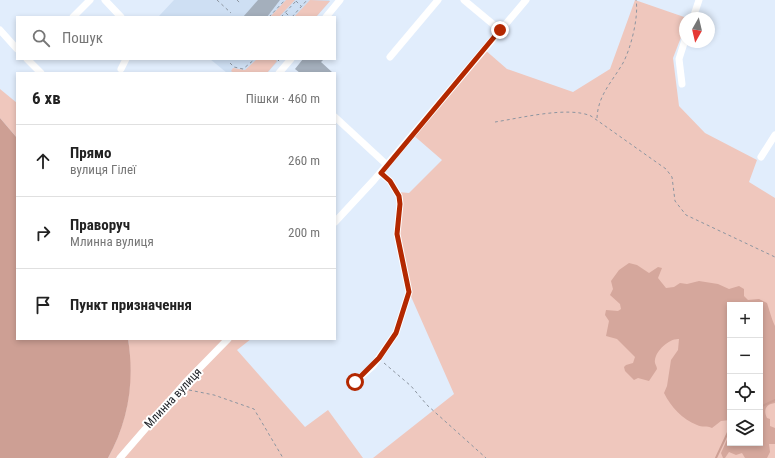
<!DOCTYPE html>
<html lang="uk">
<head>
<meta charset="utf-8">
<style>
  body { margin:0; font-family:"Roboto Condensed",sans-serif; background:#f2f2f2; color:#222 }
  .controls { position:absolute; right:12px; bottom:12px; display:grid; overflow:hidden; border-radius:0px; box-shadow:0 2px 6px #0003 }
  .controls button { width:36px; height:36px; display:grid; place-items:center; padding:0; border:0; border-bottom:1px solid #e0e0e0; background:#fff; color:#222; font:20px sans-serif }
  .compass { position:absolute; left:679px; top:12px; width:36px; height:36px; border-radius:50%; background:#fff; box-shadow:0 2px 6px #0003; rotate:188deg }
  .stop { position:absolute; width:12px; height:12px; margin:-9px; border:3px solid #b32800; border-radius:50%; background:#fff }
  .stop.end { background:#b32800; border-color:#fff; box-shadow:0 1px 4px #0008 }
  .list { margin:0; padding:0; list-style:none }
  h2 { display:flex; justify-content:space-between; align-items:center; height:52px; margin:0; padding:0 16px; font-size:17px }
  h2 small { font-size:13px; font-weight:400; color:#767676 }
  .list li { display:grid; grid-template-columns:26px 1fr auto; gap:12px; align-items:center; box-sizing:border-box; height:72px; padding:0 16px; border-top:1px solid #e0e0e0 }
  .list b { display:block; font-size:15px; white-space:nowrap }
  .list p { margin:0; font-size:13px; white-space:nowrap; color:#767676 }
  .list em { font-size:13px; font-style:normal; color:#767676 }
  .icon { flex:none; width:22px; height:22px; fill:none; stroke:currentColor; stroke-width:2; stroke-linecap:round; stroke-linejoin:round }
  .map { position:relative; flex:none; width:775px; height:458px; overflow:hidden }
  .search { position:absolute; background:#fff; box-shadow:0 2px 6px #0003; left:16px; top:16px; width:320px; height:44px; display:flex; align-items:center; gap:10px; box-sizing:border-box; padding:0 14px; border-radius:0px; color:#767676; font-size:15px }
  .panel { position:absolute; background:#fff; box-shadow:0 2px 6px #0003; left:16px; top:72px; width:320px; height:268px; border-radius:0px }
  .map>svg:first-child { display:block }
  .built { fill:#cedff3 }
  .green { fill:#efc7bd; fill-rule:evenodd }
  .forest { fill:#d5a79c }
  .water { fill:#cd9f94 }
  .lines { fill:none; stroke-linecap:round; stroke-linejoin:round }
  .stream { stroke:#cd9f94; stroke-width:2 }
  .building { fill:#a4afbc }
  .path { stroke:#8c95a0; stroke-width:1; stroke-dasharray:3 3; stroke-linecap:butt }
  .street { stroke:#fff; stroke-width:7 }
  .route { stroke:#b32800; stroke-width:5 }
  .labels { text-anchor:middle; stroke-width:4; stroke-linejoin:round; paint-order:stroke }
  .street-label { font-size:12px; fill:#20242a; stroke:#fff }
</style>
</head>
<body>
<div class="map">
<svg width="775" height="458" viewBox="0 0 775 458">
  <rect width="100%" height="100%" fill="#e1edfc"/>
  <g class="built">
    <polygon points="174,0 329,0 330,1 316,17 161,17 159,16"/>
    <polygon points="210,59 280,59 267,73 227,73"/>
  </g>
  <g class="green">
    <polygon points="286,0 295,0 279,17 270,17"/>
    <polygon points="310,0 330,1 316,17 294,17"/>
    <path d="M635,0L687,18H685V27L673,58L679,106L705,133L757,160L749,182L775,198V458H373L454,394L409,292L398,240V192L409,193L442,160L412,134L484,49L507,69L573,92L610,69ZM730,305H760V443H730Z"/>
    <polygon points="257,59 274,59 277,61 267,73 234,73 231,71 233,68 245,70"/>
    <polygon points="0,89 17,103 17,138 0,118"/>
    <path d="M128,339H224L176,389L116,458H108C128,421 134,383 128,339Z"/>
    <polygon points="232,339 251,339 237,350 305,427 328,410 363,458 122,458 181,391"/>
  </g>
  <path class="forest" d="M629,263L637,265L649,273L658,267L662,268L658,278L666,288L674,287L680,283L687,284L699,281L718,284L729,289L739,286L744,289V296L748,300L759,299L767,303C769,309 772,320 775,326V403C766,404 763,410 767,418L770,419V426L775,428V444H769L770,452L767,458H745L742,453L736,455L729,452L725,458H723L721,453L730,433V443H760V305H730V420L721,421L712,428C707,425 702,428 697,425C682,419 671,407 664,393L667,386L671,360L678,350L679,339C670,338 656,350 655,360C654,364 657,366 657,369L649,381L638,378L634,380L625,371L624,367L626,365L633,363L635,357L617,339L606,336L609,321L605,315L606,310L618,311L621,309L620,304L610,295L613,289L611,281L619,270Z"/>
  <path class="water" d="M0,118L17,138V339H128C135,382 128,422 108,458H0Z"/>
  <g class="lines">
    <g class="stream">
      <polyline points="760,407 775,400"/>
      <polyline points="716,458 730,428"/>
    </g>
  </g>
  <g class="building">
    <polygon points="258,0 280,0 267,17 243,17"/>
    <polygon points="303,59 324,59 321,62 333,73 300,73 295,69"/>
  </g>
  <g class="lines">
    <g class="path">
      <polyline points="217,0 231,13"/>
      <polyline points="237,0 240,3"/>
      <polyline points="296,1 301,6"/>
      <polyline points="286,13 290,17"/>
      <polyline points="269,17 285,0"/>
      <polyline points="281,17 297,0"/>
      <polyline points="292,17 307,0"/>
      <polyline points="277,59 280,62"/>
      <polyline points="230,63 234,67 243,69 255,59"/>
      <path d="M597,118C598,95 612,82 623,63C631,48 639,16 636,0"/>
      <path d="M495,122C521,118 568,106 591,116L666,169L672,177L675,201L686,215L775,257"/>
      <polyline points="384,363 411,386 427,405 486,458"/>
      <polyline points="189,390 214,395 254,409 283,458"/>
    </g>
    <g class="street">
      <polyline points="105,0 121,17"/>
      <polyline points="464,0 500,30"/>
      <polyline points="73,17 90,0"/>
      <polyline points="326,17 340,0"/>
      <polyline points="693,18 699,0"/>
      <polyline points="0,30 17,49"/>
      <polyline points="390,57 438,0"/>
      <polyline points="27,59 41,73"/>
      <polyline points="121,69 126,59"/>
      <polyline points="279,73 291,59"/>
      <polyline points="682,84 679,59 685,40"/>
      <polyline points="335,117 387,165"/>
      <polyline points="761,157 775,135"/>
      <polyline points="335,222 374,180 526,0"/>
      <polyline points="355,382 373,366 396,333 409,292 397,234 400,204 399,196 390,181 381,173"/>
      <polyline points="120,458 185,383 228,339"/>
    </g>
  </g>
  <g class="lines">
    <polyline class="route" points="355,382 379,358 396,333 409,292 397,234 400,204 399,196 390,181 381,173 500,30"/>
  </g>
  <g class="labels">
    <g class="street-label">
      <text transform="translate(173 398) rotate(-47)" y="4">Млинна вулиця</text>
    </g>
  </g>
</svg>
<div class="controls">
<button>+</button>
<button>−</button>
<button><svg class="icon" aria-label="locate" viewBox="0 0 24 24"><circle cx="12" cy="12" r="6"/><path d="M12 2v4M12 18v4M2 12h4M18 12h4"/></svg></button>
<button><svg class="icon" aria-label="layers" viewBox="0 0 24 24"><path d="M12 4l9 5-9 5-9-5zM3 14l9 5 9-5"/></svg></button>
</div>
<svg class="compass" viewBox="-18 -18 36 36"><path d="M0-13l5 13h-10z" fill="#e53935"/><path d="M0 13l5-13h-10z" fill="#767676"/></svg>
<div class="stop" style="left:355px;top:382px"></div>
<div class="stop end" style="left:500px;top:30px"></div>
<div class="search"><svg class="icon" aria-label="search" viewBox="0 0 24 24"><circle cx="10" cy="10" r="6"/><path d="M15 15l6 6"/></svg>Пошук</div>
<section class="panel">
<h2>6 хв<small>Пішки · 460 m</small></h2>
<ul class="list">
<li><svg class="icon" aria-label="ahead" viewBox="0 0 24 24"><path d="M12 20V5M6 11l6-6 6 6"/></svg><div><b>Прямо</b><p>вулиця Гілеї</p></div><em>260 m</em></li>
<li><svg class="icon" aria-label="right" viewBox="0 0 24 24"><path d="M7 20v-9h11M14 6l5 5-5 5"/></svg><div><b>Праворуч</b><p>Млинна вулиця</p></div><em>200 m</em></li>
<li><svg class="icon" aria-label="arrive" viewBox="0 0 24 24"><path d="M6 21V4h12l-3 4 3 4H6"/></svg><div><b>Пункт призначення</b></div></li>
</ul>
</section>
</div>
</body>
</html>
